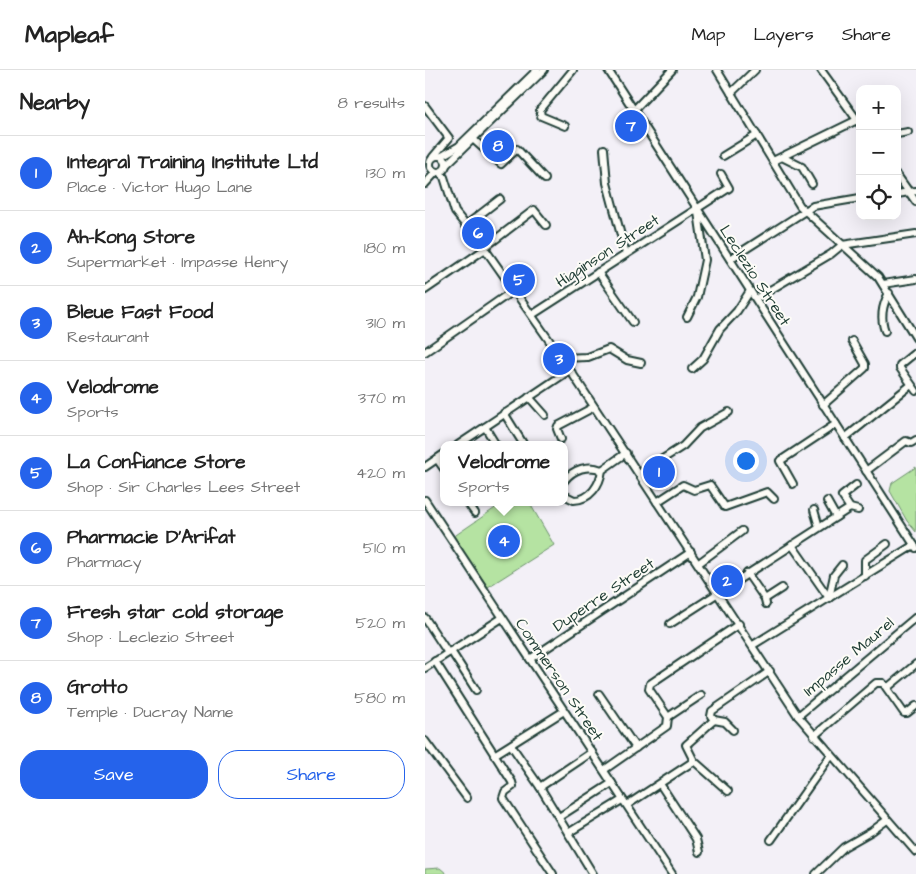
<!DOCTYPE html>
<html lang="en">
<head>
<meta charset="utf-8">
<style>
  body { margin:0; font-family:"Architects Daughter",sans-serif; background:#f2f2f2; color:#222 }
  .controls { position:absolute; right:15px; top:15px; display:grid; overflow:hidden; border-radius:10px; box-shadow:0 5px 20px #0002 }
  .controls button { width:45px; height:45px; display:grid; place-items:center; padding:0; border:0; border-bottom:1px solid #e0e0e0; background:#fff; color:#222; font:25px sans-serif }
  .you { position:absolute; left:320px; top:390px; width:18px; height:18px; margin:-12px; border:4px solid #fff; border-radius:50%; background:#1a73e8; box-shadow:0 0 0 8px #1a73e833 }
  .badge { display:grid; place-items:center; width:32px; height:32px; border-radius:50%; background:#2563eb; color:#fff; font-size:16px; font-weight:700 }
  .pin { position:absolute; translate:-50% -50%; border:2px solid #fff; box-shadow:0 1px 5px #0006 }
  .popup { position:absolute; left:15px; top:371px; width:128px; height:65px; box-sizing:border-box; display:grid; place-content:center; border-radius:10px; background:#fff; filter:drop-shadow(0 1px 4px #0005); font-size:16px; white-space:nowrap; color:#767676 }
  .popup b { font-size:19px; color:#222 }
  .popup::after { content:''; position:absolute; left:50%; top:100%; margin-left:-10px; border:10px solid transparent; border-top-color:#fff }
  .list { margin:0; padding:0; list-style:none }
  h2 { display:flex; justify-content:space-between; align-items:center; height:65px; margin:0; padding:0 20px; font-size:21px }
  h2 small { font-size:16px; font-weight:400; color:#767676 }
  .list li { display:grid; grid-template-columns:32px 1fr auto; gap:15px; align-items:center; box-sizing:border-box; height:75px; padding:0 20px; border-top:1px solid #e0e0e0 }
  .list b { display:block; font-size:19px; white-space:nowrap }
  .list p { margin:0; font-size:16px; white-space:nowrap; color:#767676 }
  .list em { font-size:16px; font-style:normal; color:#767676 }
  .actions { display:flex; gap:10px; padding:15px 20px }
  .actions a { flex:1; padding:11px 0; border:1px solid #2563eb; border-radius:20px; text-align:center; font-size:18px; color:#2563eb }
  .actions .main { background:#2563eb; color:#fff }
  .icon { flex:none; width:28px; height:28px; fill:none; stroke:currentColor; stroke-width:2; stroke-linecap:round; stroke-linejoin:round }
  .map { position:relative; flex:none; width:491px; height:804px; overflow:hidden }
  header { display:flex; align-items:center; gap:30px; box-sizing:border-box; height:70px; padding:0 25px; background:#fff; border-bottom:1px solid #e0e0e0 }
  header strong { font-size:24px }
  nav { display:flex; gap:28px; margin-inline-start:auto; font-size:18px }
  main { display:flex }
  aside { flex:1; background:#fff }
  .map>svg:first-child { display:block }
  .green { fill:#b5e3a2; stroke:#6a906b }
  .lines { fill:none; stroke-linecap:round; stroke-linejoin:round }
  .minor-casing { stroke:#1f3d34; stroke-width:10 }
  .minor { stroke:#fdfcf7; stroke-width:6 }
  .labels { text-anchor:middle; stroke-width:4; stroke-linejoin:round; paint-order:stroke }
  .street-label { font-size:16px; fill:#1f3d34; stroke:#fdfcf7 }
</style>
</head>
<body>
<header>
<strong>Mapleaf</strong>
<nav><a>Map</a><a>Layers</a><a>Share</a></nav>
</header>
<main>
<aside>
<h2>Nearby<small>8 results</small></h2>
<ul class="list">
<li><span class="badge">1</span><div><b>Integral Training Institute Ltd</b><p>Place · Victor Hugo Lane</p></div><em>130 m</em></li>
<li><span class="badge">2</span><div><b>Ah-Kong Store</b><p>Supermarket · Impasse Henry</p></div><em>180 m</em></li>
<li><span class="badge">3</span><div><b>Bleue Fast Food</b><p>Restaurant</p></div><em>310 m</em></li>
<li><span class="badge">4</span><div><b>Velodrome</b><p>Sports</p></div><em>370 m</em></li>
<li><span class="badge">5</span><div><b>La Confiance Store</b><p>Shop · Sir Charles Lees Street</p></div><em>420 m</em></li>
<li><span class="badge">6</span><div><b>Pharmacie D'Arifat</b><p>Pharmacy</p></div><em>510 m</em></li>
<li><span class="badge">7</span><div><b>Fresh star cold storage</b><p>Shop · Leclezio Street</p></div><em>520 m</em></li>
<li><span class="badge">8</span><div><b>Grotto</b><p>Temple · Ducray Name</p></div><em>580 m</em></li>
</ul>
<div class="actions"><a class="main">Save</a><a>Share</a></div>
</aside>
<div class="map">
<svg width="491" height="804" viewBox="0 0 491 804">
  <rect width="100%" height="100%" fill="#f3f0f7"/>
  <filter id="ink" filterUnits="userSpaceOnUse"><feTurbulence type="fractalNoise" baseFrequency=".02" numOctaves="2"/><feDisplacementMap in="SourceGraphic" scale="10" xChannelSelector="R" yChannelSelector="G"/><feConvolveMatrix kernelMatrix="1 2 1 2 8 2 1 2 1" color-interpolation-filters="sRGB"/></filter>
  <g filter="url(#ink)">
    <g class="green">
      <polygon points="491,397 491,462 482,451 465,421 467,413"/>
      <polygon points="79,432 104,432 129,475 63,517 28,467"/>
      <polygon points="15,798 22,804 0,804 0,799"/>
    </g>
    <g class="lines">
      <defs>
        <g id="minor">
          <polyline points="183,0 491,478"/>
          <polyline points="292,0 375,136 453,207 491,268"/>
          <polyline points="396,0 435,54"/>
          <polyline points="306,23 330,0"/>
          <polyline points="0,36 24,68 8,87"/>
          <polyline points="209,40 247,0"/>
          <polyline points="140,56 116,46 115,40 148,0"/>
          <polyline points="472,64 483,62"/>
          <polyline points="49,70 76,94 92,79 120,109"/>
          <polyline points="179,79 182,113 201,184"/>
          <circle cx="13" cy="94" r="8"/>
          <polyline points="17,86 34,76 112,0"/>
          <polyline points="298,86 332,65"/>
          <polyline points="357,87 377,97 387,114"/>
          <polyline points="348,91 432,50"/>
          <polyline points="21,95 119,0"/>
          <polyline points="14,102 19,107 30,142 60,179 145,300 373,646 491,782"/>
          <polyline points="472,105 491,132"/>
          <polyline points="0,114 11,102"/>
          <polyline points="472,124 491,121"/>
          <polyline points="40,156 75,129"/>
          <polyline points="59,178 109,140 121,155"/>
          <polyline points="305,189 388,136 435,128"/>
          <polyline points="173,202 208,252"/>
          <polyline points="458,214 491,209"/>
          <polyline points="0,220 60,179"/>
          <polyline points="335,226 406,184 417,175 491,164"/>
          <polyline points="107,245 304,118 296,104"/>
          <polyline points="262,247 272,227 280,190 273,142"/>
          <path d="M460,261C455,248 458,234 464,223"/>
          <polyline points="0,282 89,220"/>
          <polyline points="491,282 475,295 475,298 491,321"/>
          <polyline points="136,288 163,287 184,279 202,290 216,293"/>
          <polyline points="267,299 278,289 295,259 312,241 325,221"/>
          <polyline points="104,327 120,345"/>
          <polyline points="398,335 440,298 440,294 427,271"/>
          <polyline points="79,343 99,375"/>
          <polyline points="60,357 71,375"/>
          <polyline points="420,368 486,315"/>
          <polyline points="136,369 132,359 133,356 169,337"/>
          <polyline points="33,375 145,300"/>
          <polyline points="12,389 19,399"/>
          <polyline points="0,397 19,384"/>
          <polyline points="441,401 481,371 486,373 491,370"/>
          <polyline points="214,404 258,376 275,358 304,342"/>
          <path d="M139,411C148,399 163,394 177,400"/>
          <polyline points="368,414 355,391 411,354"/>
          <path d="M139,425L149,430C165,430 175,415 177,400L201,383"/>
          <polyline points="0,430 247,804"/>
          <polyline points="402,431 411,447"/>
          <polyline points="42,432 50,443"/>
          <polyline points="232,432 258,415 269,420 285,415 300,437 342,422 349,429"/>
          <polyline points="425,438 417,426 431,415"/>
          <polyline points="389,440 394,457"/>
          <polyline points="367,475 404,528"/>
          <polyline points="274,493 317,461"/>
          <polyline points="322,503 340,529 341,534"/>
          <polyline points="440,506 440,490 462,474"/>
          <polyline points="404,528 409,505 417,495"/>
          <polyline points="340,529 357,518"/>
          <polyline points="0,548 23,583"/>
          <polyline points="245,554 425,438 433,440"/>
          <polyline points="328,575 489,475"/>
          <polyline points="26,581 51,620"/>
          <polyline points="105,589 266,482"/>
          <polyline points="10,591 87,712 88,716 80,722 78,728 128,804"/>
          <polyline points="0,598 77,548"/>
          <polyline points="462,618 491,594"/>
          <polyline points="174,624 211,678"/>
          <polyline points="373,646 491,547"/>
          <polyline points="243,647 276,625"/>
          <polyline points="289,650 286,646 287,641 345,601"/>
          <polyline points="289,650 300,652 308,660"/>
          <polyline points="389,666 451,613 458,613 479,643 482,643 491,636"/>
          <polyline points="0,671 42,728"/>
          <polyline points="86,675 115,717 168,804"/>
          <polyline points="69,685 139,641"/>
          <polyline points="269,691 261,675 289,650"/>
          <polyline points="179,700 242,656 243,647 224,619 225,614 314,554"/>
          <polyline points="235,714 271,769 274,782"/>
          <polyline points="115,717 167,682"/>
          <polyline points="202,735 269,691 303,721"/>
          <polyline points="134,747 187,713"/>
          <polyline points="143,763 197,730"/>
          <polyline points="346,770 406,685"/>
          <polyline points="391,804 419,777 447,761 462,750"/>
        </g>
      </defs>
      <use href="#minor" class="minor-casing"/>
      <use href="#minor" class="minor"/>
    </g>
  </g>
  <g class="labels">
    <g class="street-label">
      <text transform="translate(182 180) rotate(-33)" y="6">Higginson Street</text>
      <text transform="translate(331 205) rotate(57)" y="6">Leclezio Street</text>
      <text transform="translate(178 524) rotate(-34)" y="6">Duperre Street</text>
      <text transform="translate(423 586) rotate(-40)" y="6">Impasse Maurel</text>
      <text transform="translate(135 609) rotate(56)" y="6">Commerson Street</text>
    </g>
  </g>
</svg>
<div class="controls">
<button>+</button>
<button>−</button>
<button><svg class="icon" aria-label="locate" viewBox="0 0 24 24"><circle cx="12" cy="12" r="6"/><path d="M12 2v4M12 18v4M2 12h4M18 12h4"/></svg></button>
</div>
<div class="you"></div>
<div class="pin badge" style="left:234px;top:402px">1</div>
<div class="pin badge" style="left:302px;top:511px">2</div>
<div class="pin badge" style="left:134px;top:289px">3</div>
<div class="pin badge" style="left:79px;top:471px">4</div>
<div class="popup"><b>Velodrome</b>Sports</div>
<div class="pin badge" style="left:94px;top:210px">5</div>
<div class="pin badge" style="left:53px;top:163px">6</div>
<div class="pin badge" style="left:206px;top:56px">7</div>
<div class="pin badge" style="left:73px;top:76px">8</div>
</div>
</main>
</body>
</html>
